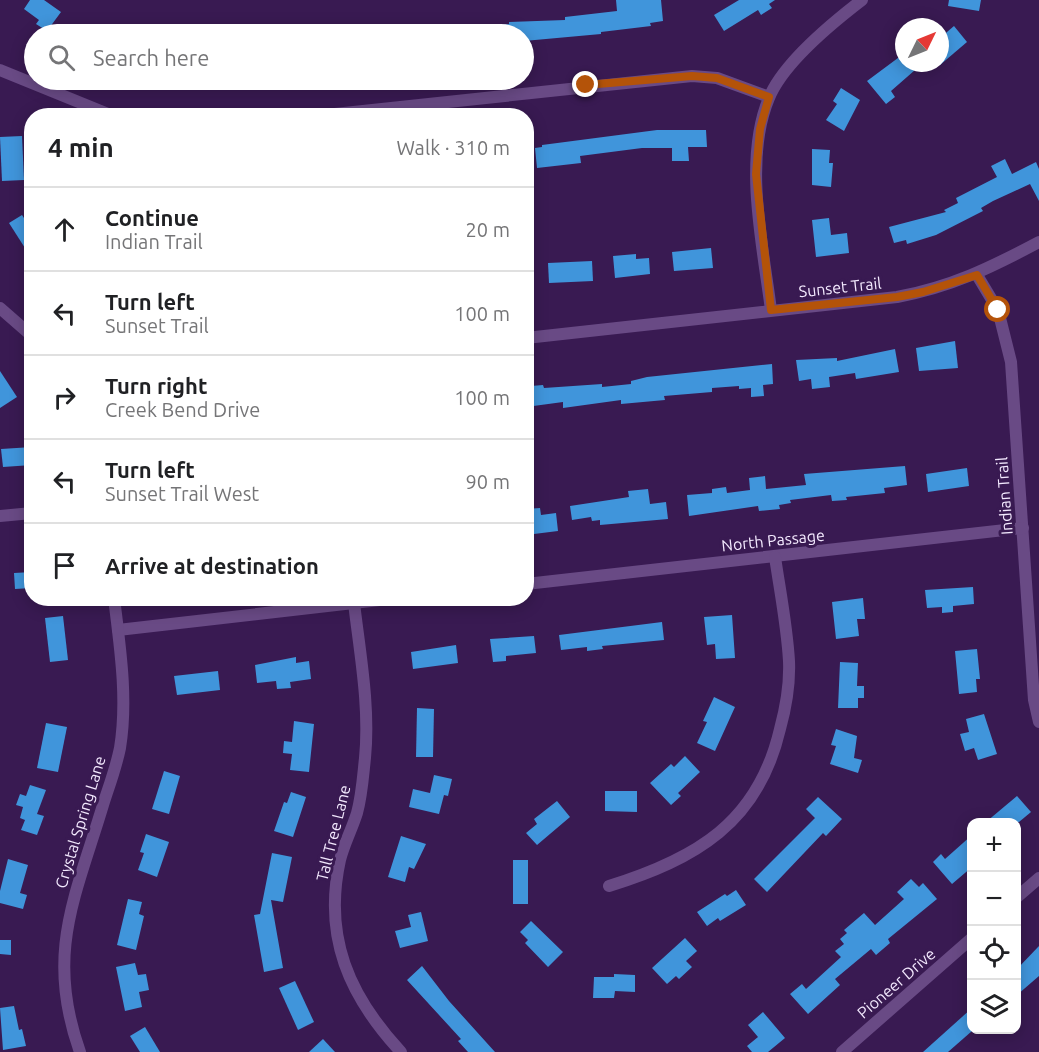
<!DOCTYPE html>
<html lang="en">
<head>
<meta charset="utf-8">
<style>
  body { margin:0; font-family:Ubuntu,sans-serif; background:#f6f6f6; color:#202124 }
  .controls { position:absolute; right:18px; bottom:18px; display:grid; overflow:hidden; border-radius:12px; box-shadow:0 3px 15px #0003 }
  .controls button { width:54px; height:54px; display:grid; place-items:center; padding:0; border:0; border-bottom:2px solid #e0e0e0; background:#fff; color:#202124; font:30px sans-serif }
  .compass { position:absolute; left:895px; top:18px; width:54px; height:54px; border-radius:50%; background:#fff; box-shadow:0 3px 15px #0003; rotate:47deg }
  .stop { position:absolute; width:18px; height:18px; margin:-14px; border:4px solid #b45309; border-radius:50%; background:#fff }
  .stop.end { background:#b45309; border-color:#fff; box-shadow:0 2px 6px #0008 }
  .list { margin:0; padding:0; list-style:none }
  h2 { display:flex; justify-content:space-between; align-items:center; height:78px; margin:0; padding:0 24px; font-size:26px }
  h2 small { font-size:20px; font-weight:400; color:#757577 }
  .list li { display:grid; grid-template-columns:39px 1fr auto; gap:18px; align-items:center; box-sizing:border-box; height:84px; padding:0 24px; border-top:2px solid #e0e0e0 }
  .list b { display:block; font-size:22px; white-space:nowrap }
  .list p { margin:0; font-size:20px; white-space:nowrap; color:#757577 }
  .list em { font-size:20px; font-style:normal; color:#757577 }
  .icon { flex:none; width:33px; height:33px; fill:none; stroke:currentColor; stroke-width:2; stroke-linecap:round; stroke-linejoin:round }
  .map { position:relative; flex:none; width:1039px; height:1052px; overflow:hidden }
  .search { position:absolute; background:#fff; box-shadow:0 3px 15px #0003; left:24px; top:24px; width:510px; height:66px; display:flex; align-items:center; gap:15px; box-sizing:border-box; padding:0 21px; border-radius:33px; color:#757577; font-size:22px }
  .panel { position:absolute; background:#fff; box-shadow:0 3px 15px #0003; left:24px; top:108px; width:510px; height:498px; border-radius:24px }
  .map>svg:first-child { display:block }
  .building { fill:#4095db }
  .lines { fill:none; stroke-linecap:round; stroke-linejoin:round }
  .minor { stroke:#694a85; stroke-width:12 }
  .route { stroke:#b45309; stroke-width:8 }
  .labels { text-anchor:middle; stroke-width:6; stroke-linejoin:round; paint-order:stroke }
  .street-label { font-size:16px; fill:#f3e9fe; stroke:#391a52 }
</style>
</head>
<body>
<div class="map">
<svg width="1039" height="1052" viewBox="0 0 1039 1052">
  <rect width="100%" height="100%" fill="#391a52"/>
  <g class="building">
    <polygon points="30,0 44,0 61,12 47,31 36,24 39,20 24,9"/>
    <polygon points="616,0 661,0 663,21 650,23 651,26 601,32 601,34 524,41 524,34 489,34 488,27 509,24 509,22 565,20 565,17 617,11"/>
    <polygon points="739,0 775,0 769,4 772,8 761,15 758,10 724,31 714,15"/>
    <polygon points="949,0 981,0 979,11 948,6"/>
    <polygon points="954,26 967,42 940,65 940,38"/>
    <polygon points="902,55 904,63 923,63 891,91 895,97 886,104 867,81"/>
    <polygon points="841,88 860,100 844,131 826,120 837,104 833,101"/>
    <polygon points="657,130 706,130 707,147 688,147 689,161 672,161 672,148 642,148 580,156 581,163 537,168 535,148 542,147 542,145"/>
    <polygon points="22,136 24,180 2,181 0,137"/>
    <polygon points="812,149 830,150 829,163 833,163 831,187 812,185"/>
    <polygon points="1005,159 1012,174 1036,162 1039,169 1039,201 1030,184 993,201 981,208 983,211 936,235 907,244 906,240 894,243 889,227 946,212 944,210 958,203 956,198 997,177 991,166"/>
    <polygon points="22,215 32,230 32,259 9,223"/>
    <polygon points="829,218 831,235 847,233 849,253 816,257 812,220"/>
    <polygon points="711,248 713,268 674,271 672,252"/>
    <polygon points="636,254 636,259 649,258 650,274 615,278 613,256"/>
    <polygon points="592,261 593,281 549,283 548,263"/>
    <polygon points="955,341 958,368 919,371 916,348"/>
    <polygon points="895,349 899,372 856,379 855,373 829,377 830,387 812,389 811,379 799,381 796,360 837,358 837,361"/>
    <polygon points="772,364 773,384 763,385 764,396 751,397 751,388 739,389 739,386 712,388 712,392 664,396 665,400 621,404 621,400 563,408 563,402 526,407 526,390 532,389 531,386 543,385 544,388 602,384 602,387 631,384 631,381 647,377"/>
    <polygon points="0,371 17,397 0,408"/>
    <polygon points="32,447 32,465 3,467 1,449"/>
    <polygon points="905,466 907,485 884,488 885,493 846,497 847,500 832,501 831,495 790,500 791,503 779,505 780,509 759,511 758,506 689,516 687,495 712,493 712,489 726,487 727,493 750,490 749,478 765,476 766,489 806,485 804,474"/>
    <polygon points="967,468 969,486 928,492 926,474"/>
    <polygon points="648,489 650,504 666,502 668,519 600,525 600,520 592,521 591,517 572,520 570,506 629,497 628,491"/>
    <polygon points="540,508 541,515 556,513 558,531 526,535 526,509"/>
    <polygon points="32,572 32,588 15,589 14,573"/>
    <polygon points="973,587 974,604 953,606 953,612 942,613 942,607 927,608 925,590"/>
    <polygon points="863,598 865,619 857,619 859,636 836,639 832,602"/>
    <polygon points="732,615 735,658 716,659 715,644 707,645 704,617"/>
    <polygon points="63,616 68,660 50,662 45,618"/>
    <polygon points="662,622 664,640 602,646 603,649 587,651 587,647 561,650 559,635"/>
    <polygon points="534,636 536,653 506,656 506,661 493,662 490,639"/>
    <polygon points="456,645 458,663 413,669 411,652"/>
    <polygon points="977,649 980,679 976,679 977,692 959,694 955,651"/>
    <polygon points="296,657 296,663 309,661 311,679 290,682 291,688 277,689 276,681 257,683 255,665"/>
    <polygon points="840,662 858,663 857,686 864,686 864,698 858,698 858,708 838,708"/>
    <polygon points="218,671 220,690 177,695 174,676"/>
    <polygon points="714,697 735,707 715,751 697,743 707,722 703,721"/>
    <polygon points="417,708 434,709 433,757 416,757"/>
    <polygon points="984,714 997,754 978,760 974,748 965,751 960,734 969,732 966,719"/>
    <polygon points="294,721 314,724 309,772 290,770 292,754 283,753 284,741 292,742"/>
    <polygon points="46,723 67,727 58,772 37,768"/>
    <polygon points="836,729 857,736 854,758 862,760 858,773 830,764 836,746 831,745"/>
    <polygon points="685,756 700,772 678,793 681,796 671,805 650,783 671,764 674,767"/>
    <polygon points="164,771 180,776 169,814 152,809"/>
    <polygon points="434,775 452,779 448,796 444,795 439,814 409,807 413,789 430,793"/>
    <polygon points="30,785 46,790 37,814 44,816 37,835 21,830 25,820 20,818 23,807 16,805 20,794 26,796"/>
    <polygon points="605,791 637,791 637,812 605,811"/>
    <polygon points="291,792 306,797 293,837 274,831 284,802 287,803"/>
    <polygon points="1017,796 1031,812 1019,822 986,822"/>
    <polygon points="818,797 842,819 826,836 823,833 767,892 754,879 815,818 806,809"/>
    <polygon points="557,801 570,817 537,845 526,833 537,824 534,819"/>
    <polygon points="146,834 169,842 157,877 138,870 144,853 140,852"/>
    <polygon points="972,835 972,867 952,884 933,862 941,854 945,859"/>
    <polygon points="401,836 426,844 414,869 409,867 405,882 388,877"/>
    <polygon points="272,853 292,857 283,902 271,900 283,968 264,972 254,915 260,914"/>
    <polygon points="8,859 28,865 20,893 27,895 23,909 0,903 0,891"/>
    <rect x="513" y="860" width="15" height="44"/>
    <polygon points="911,879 919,887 923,883 937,899 888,939 890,943 876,955 871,949 835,979 840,985 808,1014 790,994 802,984 806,989 841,957 835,951 844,944 840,939 847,933 844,930 864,913 875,925 904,899 897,892"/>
    <polygon points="736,890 746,905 720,921 718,918 707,926 697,912 725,894 727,896"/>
    <polygon points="128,899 142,902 139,914 144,916 136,950 117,945"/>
    <polygon points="421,912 428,941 400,948 395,931 411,927 408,915"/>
    <polygon points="531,921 563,952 548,967 525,943 528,940 520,932"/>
    <polygon points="685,938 697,951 686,961 692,967 679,979 676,976 667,984 652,968"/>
    <polygon points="0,940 11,940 11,955 0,954"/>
    <polygon points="1039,946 1039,976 1017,995 1017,969"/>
    <polygon points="135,963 138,975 146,974 149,990 139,992 142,1007 125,1011 116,967"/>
    <polygon points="422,966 449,1001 495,1052 468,1052 458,1041 461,1039 407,980"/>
    <polygon points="614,974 635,975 635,992 615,991 614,998 593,998 594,977 614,977"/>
    <polygon points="295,981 314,1022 298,1030 279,988"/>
    <polygon points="14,1006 19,1030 22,1029 26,1046 3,1050 0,1008"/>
    <polygon points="972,1008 972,1031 948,1052 923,1052"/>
    <polygon points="763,1012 785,1038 768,1052 752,1052 747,1046 758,1037 748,1025"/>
    <polygon points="145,1027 160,1052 140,1052 130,1036"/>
    <polygon points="323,1039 335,1052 309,1052"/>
  </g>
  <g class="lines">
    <g class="minor">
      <polyline points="0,70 113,116"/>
      <polyline points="316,116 692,76 717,78 769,97"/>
      <polyline points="977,275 998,310 1011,362 1034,700 1039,722"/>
      <polyline points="0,308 32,336"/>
      <path d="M771,310C763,246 743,160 769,98C783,63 832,23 862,0"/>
      <path d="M526,338L897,297C951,287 990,268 1039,242"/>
      <polyline points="0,516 32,513"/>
      <polyline points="526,584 1023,528"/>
      <path d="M354,603C360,654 370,707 365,758C363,776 362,795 357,813C352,829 344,844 340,860C323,937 349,996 401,1052"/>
      <polyline points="118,630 397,598"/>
      <path d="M609,886C696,859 758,823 780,729C786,707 790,684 789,661C787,626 780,591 775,557"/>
      <polyline points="1016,898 1039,878"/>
      <path d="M80,1052C45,954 75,898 103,805C109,786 116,768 120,748C128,699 120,647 114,598"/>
      <polyline points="842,1052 972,938"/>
    </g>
  </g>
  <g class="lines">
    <polyline class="route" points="586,85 692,76 717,78 769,97 760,129 756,174 771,310 897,297 923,292 977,275 998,310"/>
  </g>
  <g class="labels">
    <g class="street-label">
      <text transform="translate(840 287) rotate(-6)" y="6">Sunset Trail</text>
      <text transform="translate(1004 496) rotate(-94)" y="6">Indian Trail</text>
      <text transform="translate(773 540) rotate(-6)" y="6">North Passage</text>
      <text transform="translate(80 822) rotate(-73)" y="6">Crystal Spring Lane</text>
      <text transform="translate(333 833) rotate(-76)" y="6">Tall Tree Lane</text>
      <text transform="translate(896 983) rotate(-41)" y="6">Pioneer Drive</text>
    </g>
  </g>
</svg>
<div class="controls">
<button>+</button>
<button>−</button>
<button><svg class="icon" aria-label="locate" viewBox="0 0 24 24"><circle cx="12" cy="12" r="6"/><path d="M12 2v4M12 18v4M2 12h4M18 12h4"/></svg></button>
<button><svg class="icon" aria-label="layers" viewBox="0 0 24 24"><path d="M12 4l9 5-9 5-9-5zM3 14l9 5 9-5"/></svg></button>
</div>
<svg class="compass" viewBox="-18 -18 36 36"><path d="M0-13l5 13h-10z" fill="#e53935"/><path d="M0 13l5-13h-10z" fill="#757577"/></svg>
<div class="stop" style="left:998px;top:310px"></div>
<div class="stop end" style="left:586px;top:85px"></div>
<div class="search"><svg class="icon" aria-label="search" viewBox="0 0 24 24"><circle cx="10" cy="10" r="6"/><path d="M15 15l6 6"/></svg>Search here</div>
<section class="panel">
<h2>4 min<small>Walk · 310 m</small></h2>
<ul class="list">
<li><svg class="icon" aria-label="ahead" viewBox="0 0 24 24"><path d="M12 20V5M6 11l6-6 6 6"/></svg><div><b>Continue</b><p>Indian Trail</p></div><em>20 m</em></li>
<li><svg class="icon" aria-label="left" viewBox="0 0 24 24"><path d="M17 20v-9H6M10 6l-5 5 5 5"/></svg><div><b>Turn left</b><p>Sunset Trail</p></div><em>100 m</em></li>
<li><svg class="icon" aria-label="right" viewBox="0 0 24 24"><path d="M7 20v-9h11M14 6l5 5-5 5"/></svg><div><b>Turn right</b><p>Creek Bend Drive</p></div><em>100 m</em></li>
<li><svg class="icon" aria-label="left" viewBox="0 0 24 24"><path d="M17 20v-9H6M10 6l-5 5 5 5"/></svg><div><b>Turn left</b><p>Sunset Trail West</p></div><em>90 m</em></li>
<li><svg class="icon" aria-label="arrive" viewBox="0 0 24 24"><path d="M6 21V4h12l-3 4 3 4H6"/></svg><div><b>Arrive at destination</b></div></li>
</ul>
</section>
</div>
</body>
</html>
